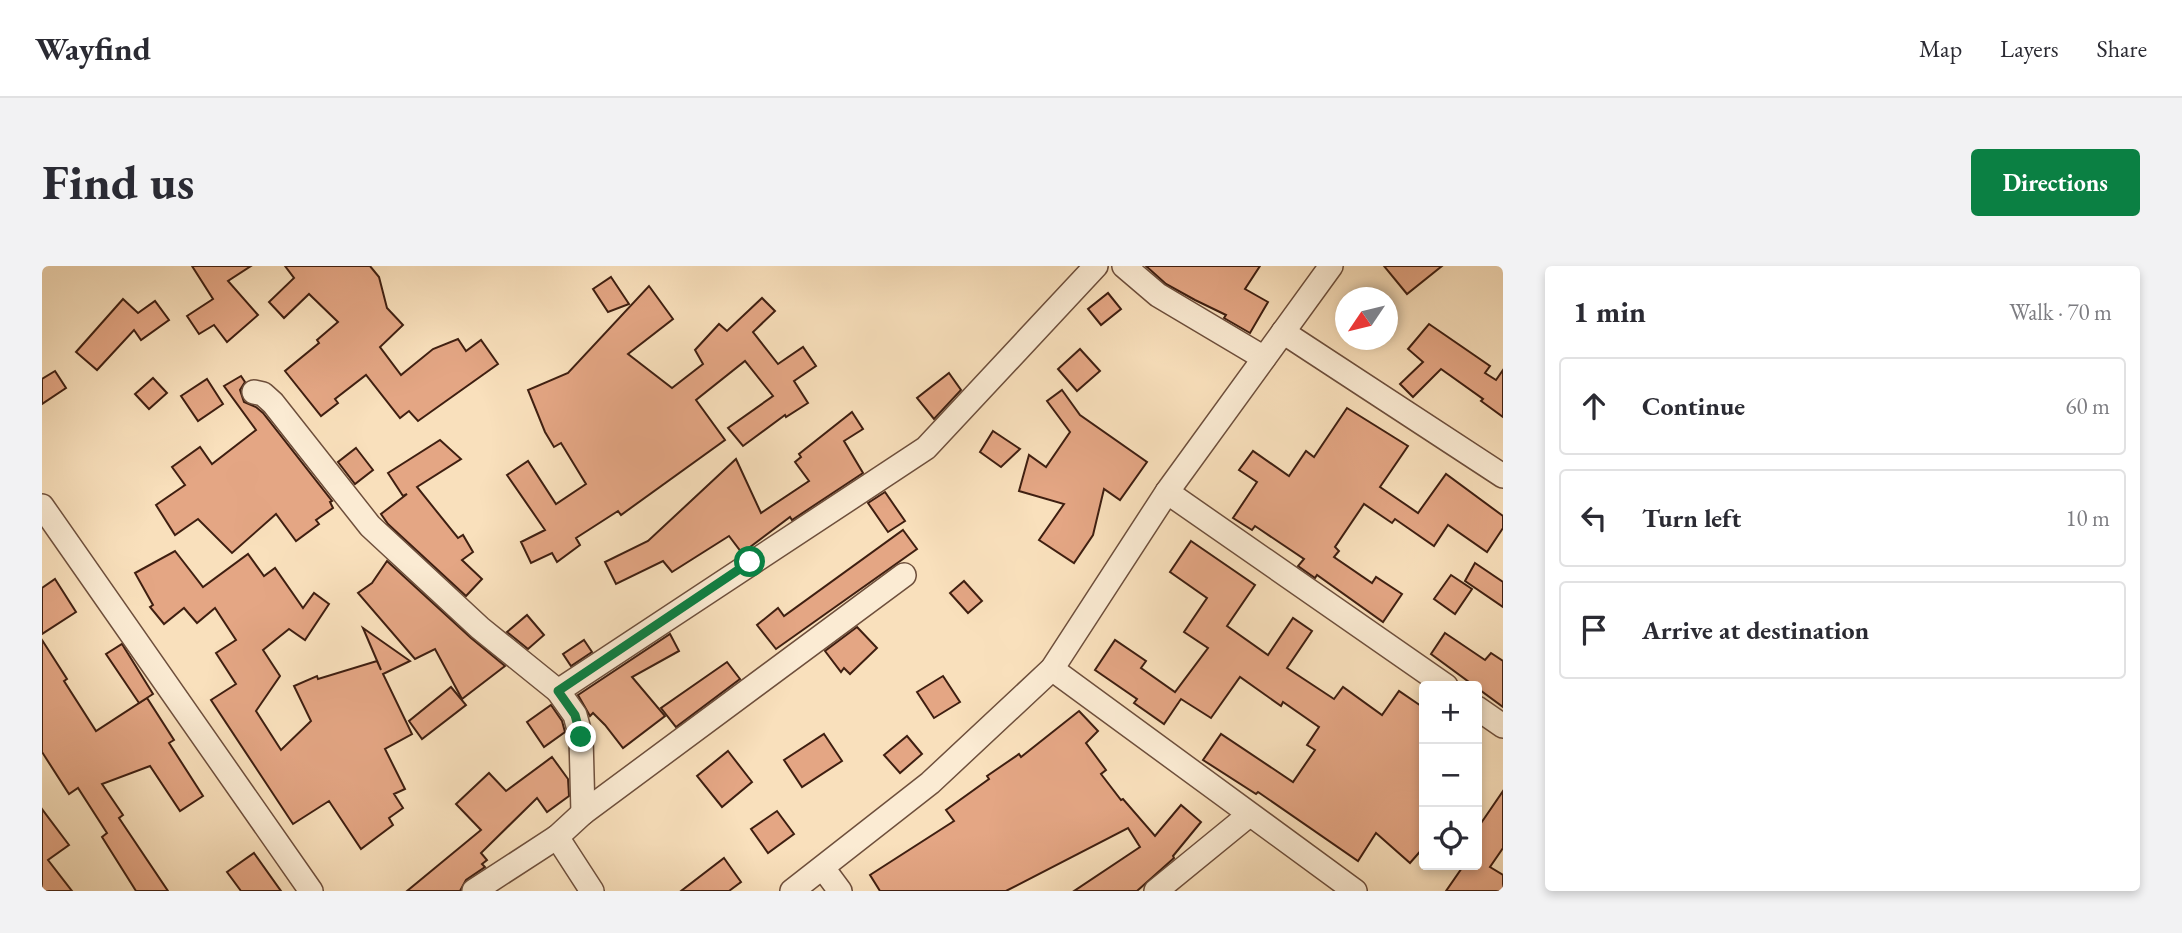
<!DOCTYPE html>
<html lang="en">
<head>
<meta charset="utf-8">
<style>
  body { margin:0; font-family:"EB Garamond",serif; background:#f2f2f3; color:#2b2b33 }
  .controls { position:absolute; right:21px; bottom:21px; display:grid; overflow:hidden; border-radius:7px; box-shadow:0 4px 10px #0003 }
  .controls button { width:63px; height:63px; display:grid; place-items:center; padding:0; border:0; border-bottom:2px solid #e1e1e2; background:#fff; color:#2b2b33; font:35px sans-serif }
  .compass { position:absolute; left:1293px; top:21px; width:63px; height:63px; border-radius:50%; background:#fff; box-shadow:0 4px 10px #0003; rotate:235deg }
  .stop { position:absolute; width:21px; height:21px; margin:-16px; border:5px solid #0b8043; border-radius:50%; background:#fff }
  .stop.end { background:#0b8043; border-color:#fff; box-shadow:0 2px 7px #0008 }
  .list { margin:0; padding:0; list-style:none }
  h2 { display:flex; justify-content:space-between; align-items:center; height:91px; margin:0; padding:0 28px; font-size:30px }
  h2 small { font-size:23px; font-weight:400; color:#7c7c81 }
  .list li { display:grid; grid-template-columns:46px 1fr auto; gap:21px; align-items:center; box-sizing:border-box; height:98px; margin:0 14px 14px; padding:0 14px; border:2px solid #e1e1e2; border-radius:7px }
  .list b { display:block; font-size:26px; white-space:nowrap }
  .list em { font-size:23px; font-style:normal; color:#7c7c81 }
  .icon { flex:none; width:38px; height:38px; fill:none; stroke:currentColor; stroke-width:2; stroke-linecap:round; stroke-linejoin:round }
  .map { position:relative; flex:none; width:1461px; height:625px; overflow:hidden; border-radius:7px }
  header { display:flex; align-items:center; gap:42px; box-sizing:border-box; height:98px; padding:0 35px; background:#fff; border-bottom:2px solid #e1e1e2 }
  header strong { font-size:33px }
  nav { display:flex; gap:38px; margin-inline-start:auto; font-size:24px }
  .intro { display:flex; align-items:center; justify-content:space-between; box-sizing:border-box; height:168px; padding:0 42px }
  h1 { margin:0; font-size:49px }
  .button { padding:18px 32px; border-radius:7px; background:#0b8043; color:#fff; font-size:24px; font-weight:700 }
  main { display:flex; gap:42px; padding:0 42px }
  aside { flex:1; background:#fff; border-radius:7px; box-shadow:0 4px 10px #0003 }
  .map>svg:first-child { display:block }
  .building { fill:#e4a684; stroke:#3f1f11; stroke-width:2 }
  .lines { fill:none; stroke-linecap:round; stroke-linejoin:round }
  .street-casing { stroke:#6e4f3c; stroke-width:26 }
  .street { stroke:#fbebd3; stroke-width:23 }
  .route { stroke:#0b8043; stroke-width:9 }
</style>
</head>
<body>
<header>
<strong>Wayfind</strong>
<nav><a>Map</a><a>Layers</a><a>Share</a></nav>
</header>
<div class="intro"><h1>Find us</h1><a class="button">Directions</a></div>
<main>
<div class="map">
<svg width="1461" height="625" viewBox="0 0 1461 625">
  <rect width="100%" height="100%" fill="#f9e0bc"/>
  <filter id="stains"><feTurbulence type="fractalNoise" baseFrequency=".00286" numOctaves="4"/><feColorMatrix values="0 0 0 0 .2 0 0 0 0 .09 0 0 0 0 .02 0 0 0 .5 -.17"/></filter>
  <radialGradient id="worn" r=".72"><stop offset=".6" stop-color="#630" stop-opacity="0"/><stop offset="1" stop-color="#630" stop-opacity=".3"/></radialGradient>
  <g class="building">
    <polygon points="150,0 209,0 186,15 216,49 185,76 172,59 157,68 145,50 171,33"/>
    <polygon points="243,0 328,0 337,11 345,42 361,59 338,81 359,109 391,83 416,73 424,85 439,74 456,98 376,155 367,145 358,152 324,109 293,133 296,137 279,150 243,105 277,77 275,74 296,56 267,28 242,52 227,36 252,12"/>
    <polygon points="1104,0 1218,0 1203,23 1226,36 1208,67 1182,52 1184,49 1153,34 1124,18"/>
    <polygon points="1342,0 1400,0 1365,28"/>
    <polygon points="569,11 587,38 566,46 551,23"/>
    <polygon points="607,20 631,53 586,88 630,122 661,98 653,84 677,58 685,65 720,32 733,45 711,66 736,98 761,81 774,100 752,115 766,137 744,151 743,149 701,180 686,162 731,130 703,95 654,134 683,174 579,249 576,245 534,272 538,279 515,296 510,287 489,297 479,276 503,264 465,209 486,195 514,238 544,218 519,177 512,181 503,166 486,124 526,107"/>
    <polygon points="1066,27 1079,43 1059,59 1046,43"/>
    <polygon points="81,33 96,47 113,35 127,54 99,74 92,64 55,104 34,86"/>
    <polygon points="1387,58 1448,100 1443,107 1454,114 1461,104 1461,151 1439,135 1441,133 1399,103 1371,131 1358,118 1381,96 1366,83"/>
    <polygon points="1038,83 1058,105 1035,125 1016,103"/>
    <polygon points="13,105 24,122 0,138 0,113"/>
    <polygon points="907,107 919,124 892,153 875,132"/>
    <polygon points="199,110 203,116 198,124 202,136 214,141 221,147 290,235 288,236 291,242 274,254 277,258 254,275 234,248 190,287 156,253 133,269 114,239 143,219 130,201 158,181 170,198 214,164 182,120"/>
    <polygon points="111,112 125,127 107,143 93,128"/>
    <polygon points="165,113 181,138 156,155 139,130"/>
    <polygon points="1020,124 1038,149 1105,196 1078,234 1062,223 1051,269 1032,297 997,274 1022,238 977,225 987,189 1004,201 1028,166 1005,135"/>
    <polygon points="1305,142 1366,180 1338,221 1376,247 1404,208 1461,250 1461,262 1445,286 1406,259 1392,280 1353,253 1350,257 1322,238 1293,281 1297,285 1292,291 1330,317 1334,311 1360,328 1341,356 1275,309 1273,312 1256,300 1262,293 1213,260 1210,264 1191,252 1215,216 1197,204 1211,185 1247,210 1264,185 1272,191"/>
    <polygon points="810,146 821,163 802,175 821,207 750,254 748,251 700,287 687,270 630,306 621,295 574,318 563,296 606,275 694,193 719,247 767,215 753,196 759,191 757,188"/>
    <polygon points="951,165 978,183 959,201 938,186"/>
    <polygon points="398,174 419,193 375,221 416,272 421,269 431,286 420,294 440,313 424,330 346,258 339,248 365,228 361,230 346,207"/>
    <polygon points="314,182 331,204 313,218 296,196"/>
    <polygon points="843,226 863,255 846,266 826,237"/>
    <polygon points="861,264 875,283 734,383 715,359 736,342 742,350"/>
    <polygon points="1149,275 1213,319 1185,360 1226,389 1251,352 1270,365 1245,402 1292,433 1301,421 1340,449 1357,425 1382,442 1382,581 1368,597 1334,567 1316,595 1216,526 1214,528 1161,494 1179,468 1251,516 1273,484 1265,479 1277,461 1241,436 1239,440 1198,411 1169,452 1139,433 1122,458 1092,437 1095,433 1053,404 1073,374 1104,395 1099,402 1133,426 1166,382 1142,366 1165,332 1128,306"/>
    <polygon points="133,285 161,321 206,288 222,310 233,302 261,342 272,327 287,338 263,374 247,363 221,384 238,410 214,445 239,484 269,455 252,420 275,410 276,413 335,395 339,404 321,362 368,395 341,408 370,468 343,483 363,523 352,528 361,542 347,552 351,559 319,583 287,535 251,558 169,434 194,418 174,387 194,374 173,342 155,357 142,342 122,358 108,341 111,339 93,307"/>
    <polygon points="345,295 429,372 463,400 420,433 393,383 373,393 316,327 330,317"/>
    <polygon points="1433,297 1461,316 1461,341 1423,315"/>
    <polygon points="1409,309 1430,323 1413,348 1392,333"/>
    <polygon points="13,313 34,346 0,368 0,322"/>
    <polygon points="922,315 940,335 926,347 908,327"/>
    <polygon points="485,349 502,369 486,383 465,366"/>
    <polygon points="815,361 835,382 808,408 802,402 799,406 783,385"/>
    <polygon points="1403,367 1443,394 1449,387 1461,395 1461,441 1389,388"/>
    <polygon points="628,368 637,385 590,411 623,450 581,482 563,459 551,447 548,450 536,429"/>
    <polygon points="0,374 25,413 22,415 54,465 105,432 132,474 127,477 161,530 138,545 108,500 60,518 81,549 77,552 126,625 94,625 60,571 65,567 36,522 27,528 0,486"/>
    <polygon points="542,374 550,386 529,400 521,388"/>
    <polygon points="80,378 111,428 97,437 64,388"/>
    <polygon points="685,396 698,413 634,461 619,442"/>
    <polygon points="901,410 918,436 892,452 875,426"/>
    <polygon points="409,421 424,439 380,473 367,455"/>
    <polygon points="509,439 520,455 523,466 502,481 485,456"/>
    <polygon points="1037,445 1056,465 1044,477 1064,504 1059,508 1079,534 1081,533 1113,570 1139,539 1159,556 1131,590 1132,592 1095,625 1032,625 1098,581 1086,562 964,625 838,625 828,609 912,555 904,544 947,513 945,510 977,488 979,491"/>
    <polygon points="782,468 800,495 760,521 742,494"/>
    <polygon points="865,470 880,488 858,507 842,489"/>
    <polygon points="686,485 710,516 680,541 655,510"/>
    <polygon points="510,491 526,513 527,530 505,546 495,532 439,587 445,594 440,598 443,601 424,614 418,625 365,625 439,564 414,538 447,507 464,525"/>
    <polygon points="1461,525 1461,582 1448,601 1461,609 1461,625 1404,625 1422,599 1435,599 1435,563"/>
    <polygon points="0,543 27,579 6,594 30,625 0,625"/>
    <polygon points="735,545 752,568 726,587 709,563"/>
    <polygon points="212,587 239,625 199,625 185,606"/>
    <polygon points="682,592 699,616 687,625 639,625"/>
  </g>
  <g class="lines">
    <defs>
      <g id="street">
        <polyline points="1082,0 1116,29 1222,92"/>
        <polyline points="1241,66 1461,210"/>
        <polyline points="212,126 221,128 231,137 328,260 438,362 516,425"/>
        <polyline points="1125,226 1404,420"/>
        <polyline points="0,240 269,625"/>
        <polyline points="1010,403 1313,625"/>
        <polyline points="1435,442 1461,460"/>
        <polyline points="541,547 539,471 533,449 516,425 884,182 1054,0"/>
        <polyline points="515,571 550,625"/>
        <polyline points="781,602 798,625"/>
        <polyline points="432,625 515,571 541,547 862,309"/>
        <polyline points="750,625 888,517 1010,403 1125,226 1289,0"/>
        <polyline points="1114,625 1207,549"/>
      </g>
    </defs>
    <use href="#street" class="street-casing"/>
    <use href="#street" class="street"/>
  </g>
  <g class="lines">
    <polyline class="route" points="539,471 533,449 516,425 708,296"/>
  </g>
  <rect width="100%" height="100%" filter="url(#stains)"/>
  <rect width="100%" height="100%" fill="url(#worn)"/>
</svg>
<div class="controls">
<button>+</button>
<button>−</button>
<button><svg class="icon" aria-label="locate" viewBox="0 0 24 24"><circle cx="12" cy="12" r="6"/><path d="M12 2v4M12 18v4M2 12h4M18 12h4"/></svg></button>
</div>
<svg class="compass" viewBox="-18 -18 36 36"><path d="M0-13l5 13h-10z" fill="#e53935"/><path d="M0 13l5-13h-10z" fill="#7c7c81"/></svg>
<div class="stop" style="left:708px;top:296px"></div>
<div class="stop end" style="left:539px;top:471px"></div>
</div>
<aside>
<h2>1 min<small>Walk · 70 m</small></h2>
<ul class="list">
<li><svg class="icon" aria-label="ahead" viewBox="0 0 24 24"><path d="M12 20V5M6 11l6-6 6 6"/></svg><div><b>Continue</b></div><em>60 m</em></li>
<li><svg class="icon" aria-label="left" viewBox="0 0 24 24"><path d="M17 20v-9H6M10 6l-5 5 5 5"/></svg><div><b>Turn left</b></div><em>10 m</em></li>
<li><svg class="icon" aria-label="arrive" viewBox="0 0 24 24"><path d="M6 21V4h12l-3 4 3 4H6"/></svg><div><b>Arrive at destination</b></div></li>
</ul>
</aside>
</main>
</body>
</html>
